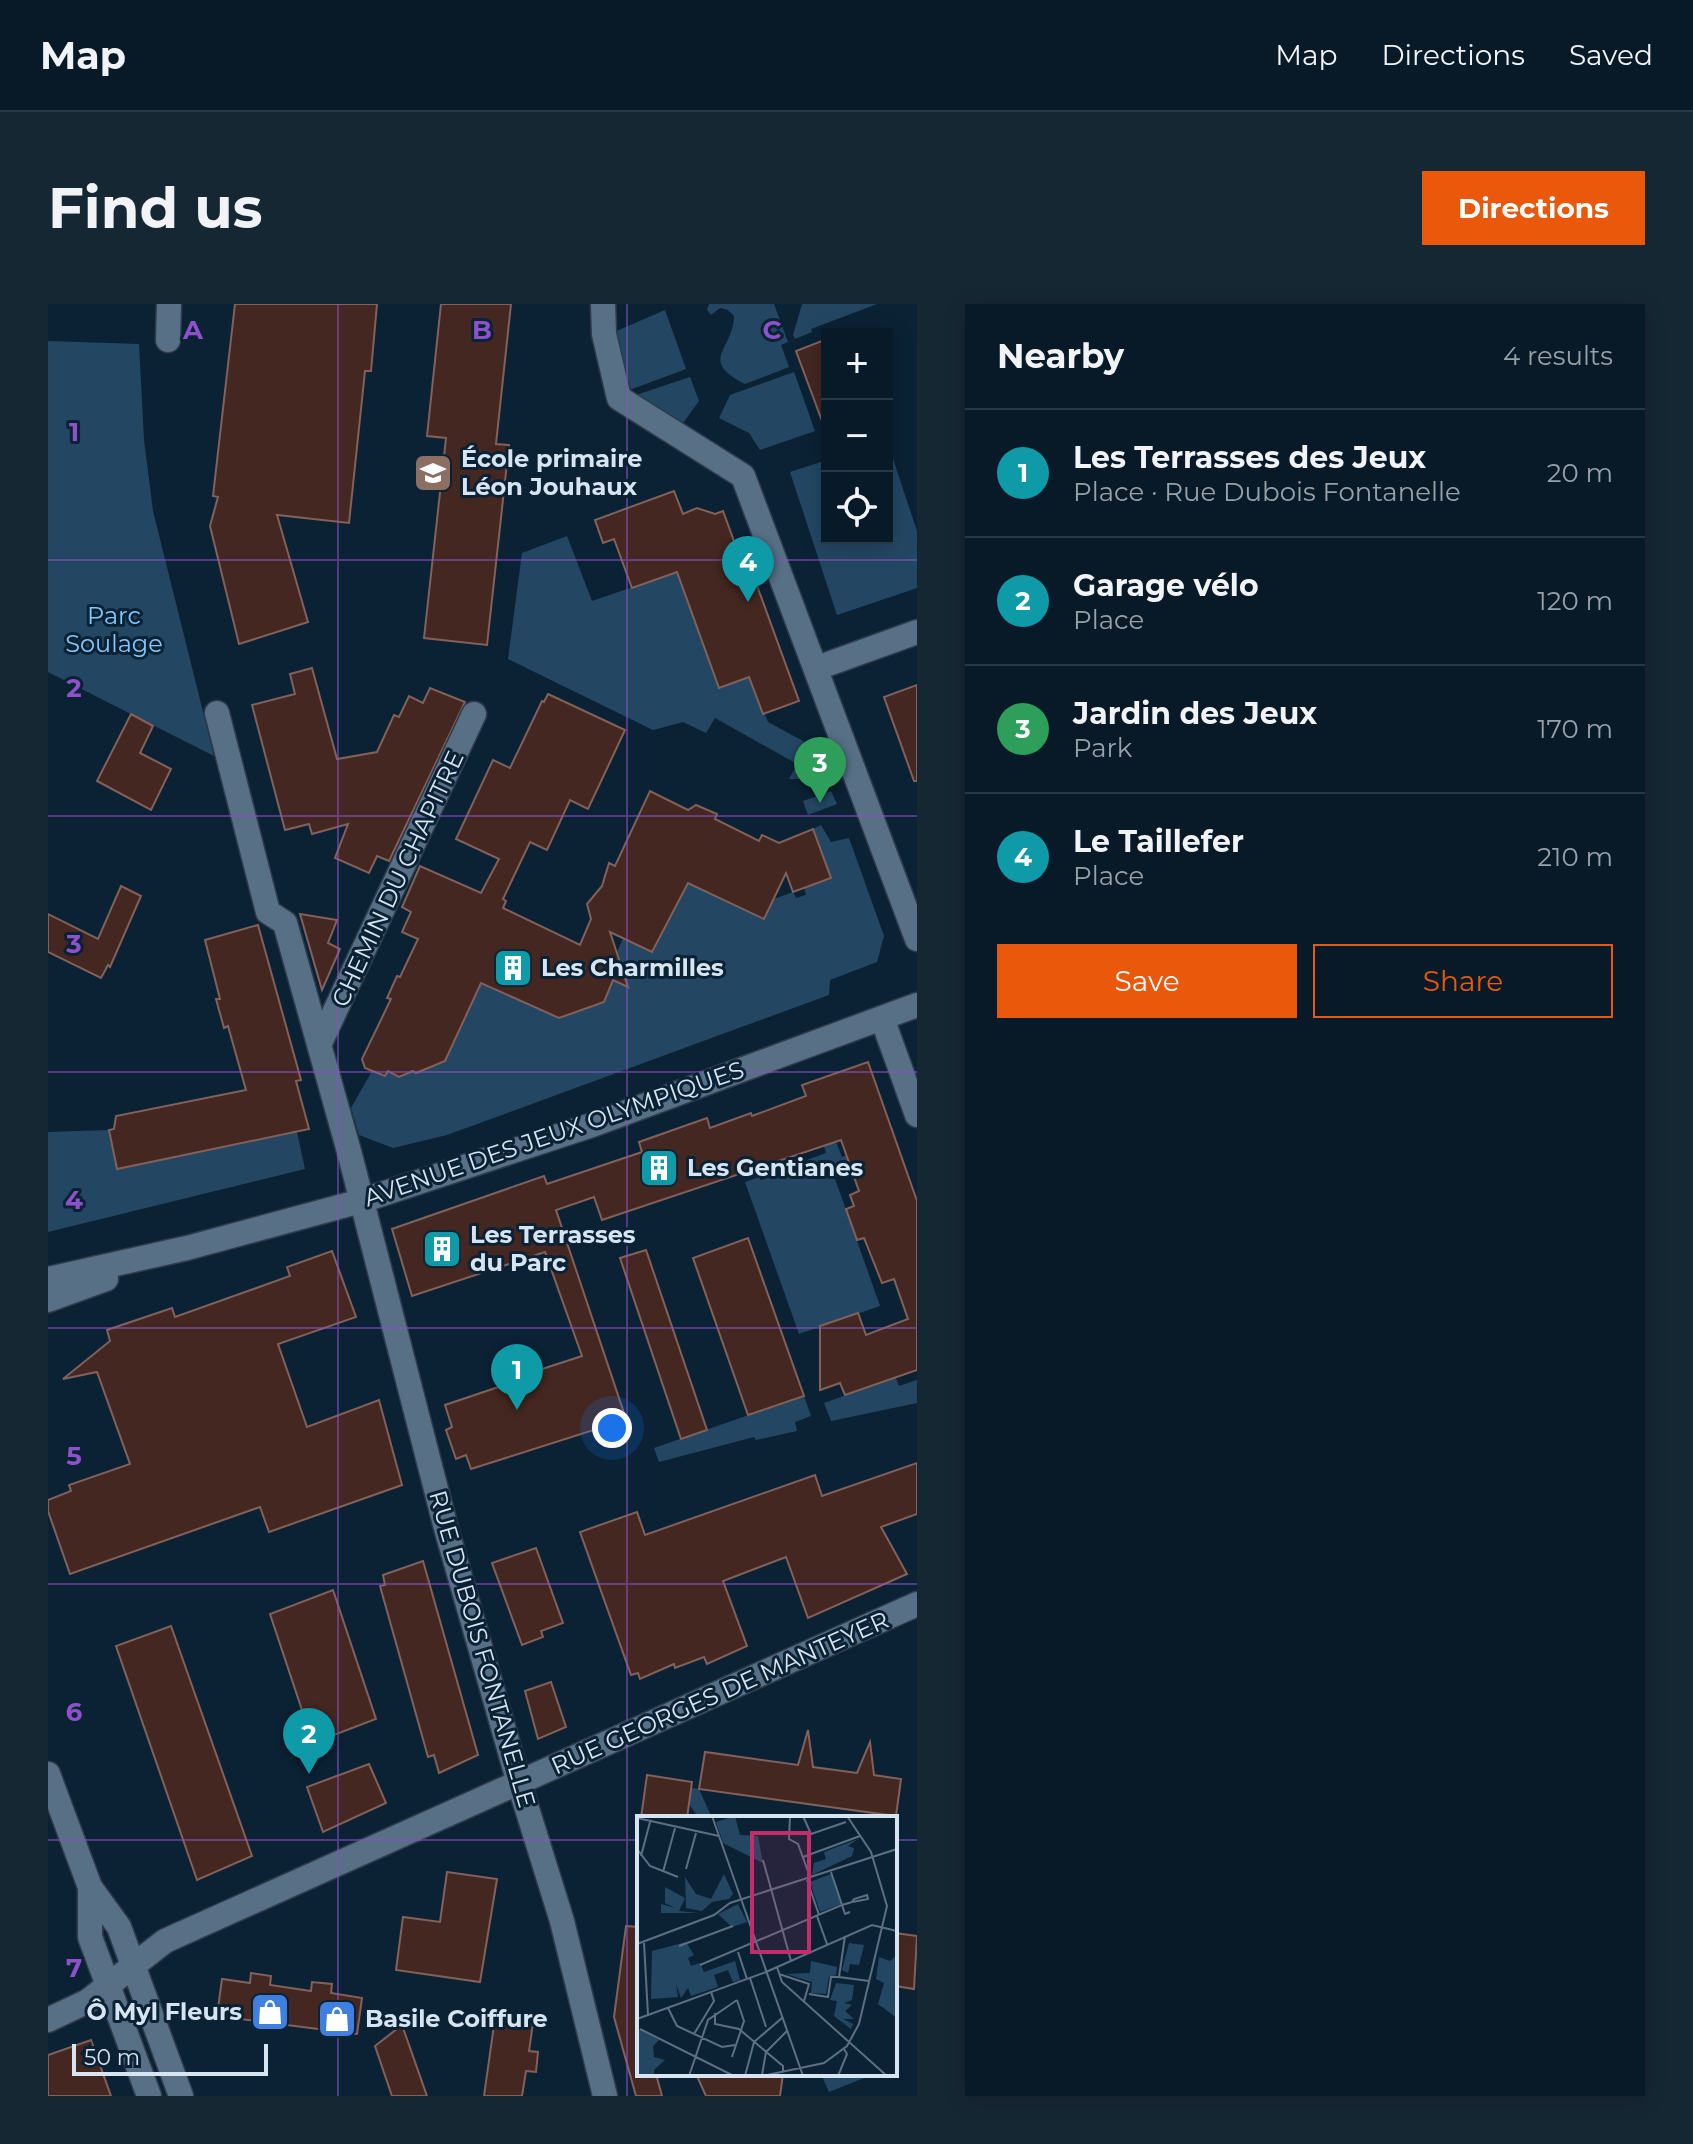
<!DOCTYPE html>
<html lang="en">
<head>
<meta charset="utf-8">
<style>
  body { margin:0; font-family:Montserrat,sans-serif; background:#162734; color:#f1f3f6 }
  .controls { position:absolute; right:24px; top:24px; display:grid; overflow:hidden; border-radius:0px; box-shadow:0 4px 20px #0003 }
  .controls button { width:72px; height:72px; display:grid; place-items:center; padding:0; border:0; border-bottom:2px solid #293845; background:#081a28; color:#f1f3f6; font:40px sans-serif }
  .scale { position:absolute; left:24px; bottom:20px; width:196px; box-sizing:border-box; padding-left:8px; border:4px solid #d7e5f2; border-top:0; font-size:22px; line-height:28px; white-space:nowrap; color:#d7e5f2; -webkit-text-stroke:6px #0b2235; paint-order:stroke }
  .you { position:absolute; left:564px; top:1124px; width:28px; height:28px; margin:-20px; border:6px solid #fff; border-radius:50%; background:#1a73e8; box-shadow:0 0 0 12px #1a73e833 }
  .badge { display:grid; place-items:center; width:52px; height:52px; border-radius:50%; background:#ea580c; color:#fff; font-size:26px; font-weight:700 }
  .pin { position:absolute; translate:-50% -66px; filter:drop-shadow(0 2px 4px #0008) }
  .pin::after { content:''; position:absolute; top:42px; width:28px; height:24px; background:inherit; clip-path:polygon(0 0,100% 0,50% 100%) }
  .list { margin:0; padding:0; list-style:none }
  h2 { display:flex; justify-content:space-between; align-items:center; height:104px; margin:0; padding:0 32px; font-size:34px }
  h2 small { font-size:26px; font-weight:400; color:#98a1a8 }
  .list li { display:grid; grid-template-columns:52px 1fr auto; gap:24px; align-items:center; box-sizing:border-box; height:128px; padding:0 32px; border-top:2px solid #293845 }
  .list b { display:block; font-size:30px; white-space:nowrap }
  .list p { margin:0; font-size:26px; white-space:nowrap; color:#98a1a8 }
  .list em { font-size:26px; font-style:normal; color:#98a1a8 }
  .actions { display:flex; gap:16px; padding:24px 32px }
  .actions a { flex:1; padding:18px 0; border:2px solid #ea580c; border-radius:0px; text-align:center; font-size:28px; color:#ea580c }
  .actions .main { background:#ea580c; color:#fff }
  .icon { flex:none; width:44px; height:44px; fill:none; stroke:currentColor; stroke-width:2; stroke-linecap:round; stroke-linejoin:round }
  .map { position:relative; flex:none; width:869px; height:1792px; overflow:hidden; border-radius:0px }
  header { display:flex; align-items:center; gap:48px; box-sizing:border-box; height:112px; padding:0 40px; background:#081a28; border-bottom:2px solid #293845 }
  header strong { font-size:38px }
  nav { display:flex; gap:44px; margin-inline-start:auto; font-size:28px }
  .intro { display:flex; align-items:center; justify-content:space-between; box-sizing:border-box; height:192px; padding:0 48px }
  h1 { margin:0; font-size:56px }
  .button { padding:20px 36px; border-radius:0px; background:#ea580c; color:#fff; font-size:28px; font-weight:700 }
  main { display:flex; gap:48px; padding:0 48px }
  aside { flex:1; background:#081a28; border-radius:0px; box-shadow:0 4px 20px #0003 }
  .map>svg:first-child { display:block }
  .green { fill:#234763 }
  .building { fill:#442721; stroke:#82615a; stroke-width:2 }
  .lines { fill:none; stroke-linecap:round; stroke-linejoin:round }
  .street-casing { stroke:#2f3b4b; stroke-width:27 }
  .secondary-casing { stroke:#2f3b4b; stroke-width:27 }
  .street { stroke:#577086; stroke-width:24 }
  .secondary { stroke:#577086; stroke-width:24 }
  .grid { fill:none; stroke:#8d51c9; stroke-width:2; stroke-opacity:0.55 }
  .labels { text-anchor:middle; stroke-width:6; stroke-linejoin:round; paint-order:stroke }
  .poi-label { font-size:24px; font-weight:bold; fill:#d7e5f2; stroke:#0b2235; text-anchor:start }
  .park-label { font-size:24px; fill:#85c6fd; stroke:#0b2235 }
  .street-label { font-size:24px; fill:#d7e5f2; stroke:#0b2235 }
  .inset-road { fill:none; stroke:#5d7081; stroke-width:2 }
  .view { fill:#c42c6a; fill-opacity:0.15; stroke:#c42c6a; stroke-width:4 }
  .inset-edge { fill:none; stroke:#d7e5f2; stroke-width:4 }
  .grid-label { font-size:26px; text-anchor:middle; font-weight:bold; fill:#8d51c9; stroke:#0b2235; stroke-width:6; stroke-linejoin:round; paint-order:stroke }
</style>
</head>
<body>
<header>
<strong>Map</strong>
<nav><a>Map</a><a>Directions</a><a>Saved</a></nav>
</header>
<div class="intro"><h1>Find us</h1><a class="button">Directions</a></div>
<main>
<div class="map">
<svg width="869" height="1792" viewBox="0 0 869 1792">
  <rect width="100%" height="100%" fill="#0b2235"/>
  <g class="green">
    <path d="M661,0H726L740,38L733,41L741,63L697,80C649,56 686,45 686,12L680,6L672,4L663,11L659,6Z"/>
    <polygon points="754,0 829,0 763,25 764,28 747,35 745,31"/>
    <polygon points="617,6 638,65 576,88 564,29"/>
    <polygon points="0,37 91,40 96,136 105,207 166,452 0,368"/>
    <polygon points="746,68 767,127 712,146 701,129 671,114 682,91"/>
    <polygon points="642,73 651,97 633,122 582,93"/>
    <polygon points="839,137 869,227 869,284 789,311 742,168 779,156 779,234 839,234"/>
    <polygon points="519,232 544,297 629,268 672,384 701,373 720,418 766,443 771,464 753,475 741,475 749,460 667,414 658,429 635,418 605,426 460,355 474,249"/>
    <polygon points="783,487 789,500 760,511 755,497"/>
    <polygon points="773,521 783,538 801,534 836,632 829,658 782,676 781,691 399,831 345,844 311,831 303,804 324,767 336,772 339,767 351,773 359,764 367,768 369,765 372,767 392,759 394,755 397,756 433,679 512,715 514,711 537,705 544,698 548,701 556,698 565,676 570,678 565,657 576,632 605,648 640,579 716,615 726,595 745,588 748,594 758,591 756,584 783,574 765,525"/>
    <polygon points="842,819 852,848 786,872 832,1002 751,1030 697,878 711,873 713,876 760,859 759,856 778,849 776,842 788,838 794,853 832,839 827,824"/>
    <polygon points="61,826 69,864 249,828 257,865 0,928 0,828"/>
    <polygon points="844,1064 851,1082 869,1076 869,1099 783,1117 776,1099 835,1078"/>
    <polygon points="756,1092 763,1112 747,1118 749,1127 708,1136 706,1133 611,1158 606,1144"/>
    <polygon points="636,1483 651,1485 664,1514 651,1514 635,1492"/>
    <polygon points="773,1770 826,1770 781,1788"/>
  </g>
  <g class="building">
    <polygon points="187,0 329,0 323,67 317,67 301,219 229,211 260,318 191,340 162,222 170,193 165,192"/>
    <polygon points="393,0 463,0 448,140 461,141 439,341 376,334 398,134 379,132"/>
    <polygon points="779,35 779,125 777,125 748,47"/>
    <polygon points="626,187 635,210 649,204 667,210 675,207 694,259 700,257 751,397 715,410 701,373 671,384 629,268 584,284 566,235 555,239 547,216"/>
    <polygon points="264,364 289,455 329,448 346,411 351,413 361,392 375,399 382,384 417,398 341,557 329,552 321,569 287,554 300,520 264,530 261,520 237,526 204,401 247,390 242,370"/>
    <polygon points="869,381 869,477 866,477 836,393"/>
    <polygon points="500,390 577,426 540,505 522,496 499,546 482,538 455,595 458,597 455,604 532,641 543,615 539,600 554,582 561,559 567,562 602,487 640,506 648,501 669,510 667,515 711,537 714,531 731,539 765,525 783,574 745,588 738,569 716,615 640,579 604,648 562,628 580,683 565,676 556,698 511,714 433,679 397,757 368,769 365,767 351,773 340,767 337,772 317,764 314,755 343,695 339,694 349,672 352,673 370,635 354,628 363,608 354,603 372,562 433,589 451,555 408,535 445,456 462,464 494,397 496,398"/>
    <polygon points="83,410 105,422 92,449 123,465 103,506 49,477"/>
    <polygon points="73,582 93,592 62,663 60,661 53,674 0,648 0,610 50,635"/>
    <polygon points="252,610 289,616 280,639 292,645 274,686"/>
    <polygon points="210,621 253,776 248,777 261,825 69,865 61,826 66,825 68,812 198,786 180,722 176,724 168,695 172,695 157,636"/>
    <polygon points="820,758 869,897 869,1066 797,1091 792,1079 772,1086 772,1022 810,1009 818,1031 860,1015 846,975 834,979 816,934 809,936 798,905 806,902 802,891 811,887 793,836 554,916 546,893 508,906 580,1121 560,1128 558,1122 423,1165 418,1151 408,1155 398,1126 404,1123 397,1101 489,1070 488,1067 534,1052 497,948 364,992 344,925 496,872 499,880 594,848 591,838 659,814 662,824 703,809 704,812 758,792 754,781"/>
    <polygon points="700,934 756,1092 700,1111 645,954"/>
    <polygon points="598,946 659,1126 633,1135 572,954"/>
    <polygon points="284,947 308,1013 230,1040 259,1123 331,1096 354,1181 221,1228 212,1203 22,1270 0,1207 0,1196 23,1187 21,1181 82,1160 49,1068 15,1075 62,1037 59,1026 124,1004 127,1013 242,972 239,963"/>
    <polygon points="869,1159 869,1210 833,1223 859,1270 760,1314 738,1253 675,1277 699,1342 659,1360 656,1353 627,1364 626,1360 592,1375 590,1369 583,1371 532,1228 589,1208 597,1231 767,1171 774,1192"/>
    <polygon points="488,1244 515,1319 493,1327 495,1333 474,1341 444,1259"/>
    <polygon points="375,1257 430,1451 391,1469 386,1451 380,1453 332,1282 337,1281 335,1271"/>
    <polygon points="285,1286 328,1415 265,1439 222,1310"/>
    <polygon points="123,1322 204,1552 149,1576 68,1342"/>
    <polygon points="503,1378 518,1423 490,1435 477,1387"/>
    <polygon points="760,1426 765,1463 809,1469 822,1438 826,1471 853,1475 848,1512 651,1485 657,1448 750,1461"/>
    <polygon points="321,1460 338,1499 275,1528 259,1483"/>
    <polygon points="599,1471 644,1478 639,1514 593,1514"/>
    <polygon points="399,1568 449,1575 432,1678 348,1666 355,1613 392,1618"/>
    <polygon points="578,1622 591,1623 591,1770 608,1770 614,1792 588,1792 566,1713"/>
    <polygon points="847,1629 869,1632 866,1685 847,1682"/>
    <polygon points="203,1669 223,1672 222,1681 263,1687 264,1678 284,1680 283,1689 314,1694 309,1730 169,1712 174,1675 202,1679"/>
    <polygon points="447,1714 485,1719 481,1747 490,1748 488,1768 478,1767 474,1792 436,1792"/>
    <polygon points="354,1721 379,1792 344,1792 327,1742"/>
    <polygon points="43,1736 63,1792 0,1792 0,1751"/>
    <polygon points="648,1770 735,1770 732,1792 658,1792"/>
  </g>
  <g class="lines">
    <defs>
      <g id="street">
        <polyline points="555,0 556,30 571,94 695,172 869,635"/>
        <polyline points="120,36 121,0"/>
        <polyline points="769,364 869,328"/>
        <polyline points="169,409 220,608 237,619 302,851 398,1224 471,1479 514,1617 557,1792"/>
        <polyline points="834,714 869,811"/>
        <polyline points="272,739 426,410"/>
        <polyline points="0,1716 40,1697 117,1637 869,1300"/>
      </g>
      <g id="secondary">
        <polyline points="0,975 139,944 313,897 544,821 869,701"/>
        <polyline points="0,996 58,975"/>
        <polyline points="0,1470 42,1583 71,1623 133,1792"/>
        <polyline points="42,1583 42,1633 101,1792"/>
      </g>
    </defs>
    <use href="#street" class="street-casing"/>
    <use href="#secondary" class="secondary-casing"/>
    <use href="#street" class="street"/>
    <use href="#secondary" class="secondary"/>
  </g>
  <path class="grid" d="M290,0V1792M579,0V1792M0,256H869M0,512H869M0,768H869M0,1024H869M0,1280H869M0,1536H591M847,1536H869"/>
  <defs>
    <symbol id="school-square" viewBox="-11 -11 22 22"><rect x="-9" y="-9" width="18" height="18" rx="4" fill="#8d6e63" stroke="#0b2235"/><path d="M0-5L7-2L0 1L-7-2ZM-4 1L0 2.5L4 1V4Q0 6-4 4Z" fill="#fff"/></symbol>
    <symbol id="building-square" viewBox="-11 -11 22 22"><rect x="-9" y="-9" width="18" height="18" rx="4" fill="#0f9aa8" stroke="#0b2235"/><path d="M-4-6H4V6H1V3H-1V6H-4ZM-2.5-4.3h1.7v1.8h-1.7ZM.8-4.3h1.7v1.8H.8ZM-2.5-1h1.7V.8h-1.7ZM.8-1h1.7V.8H.8Z" fill="#fff"/></symbol>
    <symbol id="shop-square" viewBox="-11 -11 22 22"><rect x="-9" y="-9" width="18" height="18" rx="4" fill="#3f7fe0" stroke="#0b2235"/><path d="M-5-2.5h2.3a2.7 3.5 0 0 1 5.4 0H5L5.5 6h-11ZM-1.5-2.5h3a1.5 2.3 0 0 0-3 0Z" fill="#fff"/></symbol>
  </defs>
  <g fill-rule="evenodd">
    <use href="#school-square" x="363" y="147" width="44" height="44"/>
    <use href="#building-square" x="443" y="642" width="44" height="44"/>
    <use href="#building-square" x="589" y="842" width="44" height="44"/>
    <use href="#building-square" x="372" y="923" width="44" height="44"/>
    <use href="#shop-square" x="200" y="1686" width="44" height="44"/>
    <use href="#shop-square" x="267" y="1693" width="44" height="44"/>
  </g>
  <g class="labels">
    <g class="poi-label">
      <text x="413" y="163">École primaire<tspan x="413" dy="28">Léon Jouhaux</tspan></text>
      <text x="493" y="672">Les Charmilles</text>
      <text x="639" y="872">Les Gentianes</text>
      <text x="422" y="939">Les Terrasses<tspan x="422" dy="28">du Parc</tspan></text>
      <text x="194" y="1716" text-anchor="end">Ô Myl Fleurs</text>
      <text x="317" y="1723">Basile Coiffure</text>
    </g>
    <g class="park-label">
      <text x="66" y="320">Parc<tspan x="66" dy="28">Soulage</tspan></text>
    </g>
    <g class="street-label">
      <text transform="translate(350 575) rotate(-65)" y="8">CHEMIN DU CHAPITRE</text>
      <text transform="translate(506 830) rotate(-19)" y="8">AVENUE DES JEUX OLYMPIQUES</text>
      <text transform="translate(434 1345) rotate(74)" y="8">RUE DUBOIS FONTANELLE</text>
      <text transform="translate(672 1389) rotate(-24)" y="8">RUE GEORGES DE MANTEYER</text>
    </g>
  </g>
  <g transform="translate(589 1512)">
    <rect width="260" height="260" fill="#0b2235"/>
    <path d="M98,0L103,19L121,20L126,47L86,27L79,6ZM221,23L211,30L217,32L215,40L175,59L177,47L189,43L187,36ZM87,58L96,78L92,83L75,86L65,95L49,92L48,61L59,78L74,83ZM194,58L204,88L183,96L173,66ZM28,71L48,82L42,95L62,97H24V88L38,92L28,87ZM101,88L110,106L95,111L81,98ZM49,126L57,139L51,142L54,150L63,147L67,156L98,145L103,164L96,166L91,154L77,159L81,171L54,180L51,172L44,182L39,168L41,181L14,183L15,135ZM212,127L227,129L222,149L213,148L211,157L205,154ZM260,139V202L241,188L247,167L239,163L242,141L253,145ZM174,145L200,151L199,159L192,161L189,178L174,177L175,166L149,158L173,157ZM199,167L217,169L215,184L207,187L215,189L208,195L217,203H206L216,208L214,213L197,200L200,185L193,184ZM0,212L22,224L16,230L17,241L28,244L17,254V260H0Z" fill="#234763"/>
    <path class="inset-road" d="M75,0L166,260M153,0L152,23L161,28L173,61M166,0L174,18L209,6M0,2L82,20M0,33L13,50L41,61M4,40L13,6M166,41L223,20M126,44L154,145M49,53L59,17M26,56L38,12M170,64L182,99M230,79L231,83L215,86L217,83ZM213,96L208,98L205,89L215,86M180,100L190,128M7,127L11,199M0,128L77,99L93,87L260,33M42,130L96,110M101,136L110,163M63,149L205,89L194,56M140,151L145,166L250,260M142,158L172,168L167,185M202,161L232,165M113,162L129,211M172,178L191,181L194,161H202L208,120M31,192L40,210L85,231L98,229M78,197V208L102,213L146,250V256M0,203L129,156L235,109L260,115M3,213L97,260M57,218L77,185L74,176M95,241L107,205L100,184M125,259L129,236L150,215M52,260L71,204L100,184M108,260L117,226L145,202M125,260L187,247L210,230L222,208L250,90L234,36L210,0M201,260L210,238L207,233"/>
    <path class="view" d="M115,17H172V136H115Z"/>
    <rect width="260" height="260" class="inset-edge"/>
  </g>
  <g class="grid-label">
    <text x="145" y="35">A</text>
    <text x="434" y="35">B</text>
    <text x="724" y="35">C</text>
    <text x="26" y="137">1</text>
    <text x="26" y="393">2</text>
    <text x="26" y="649">3</text>
    <text x="26" y="905">4</text>
    <text x="26" y="1161">5</text>
    <text x="26" y="1417">6</text>
    <text x="26" y="1673">7</text>
  </g>
</svg>
<div class="controls">
<button>+</button>
<button>−</button>
<button><svg class="icon" aria-label="locate" viewBox="0 0 24 24"><circle cx="12" cy="12" r="6"/><path d="M12 2v4M12 18v4M2 12h4M18 12h4"/></svg></button>
</div>
<div class="scale">50 m</div>
<div class="you"></div>
<div class="pin badge" style="left:469px;top:1106px;background:#0f9aa8">1</div>
<div class="pin badge" style="left:261px;top:1470px;background:#0f9aa8">2</div>
<div class="pin badge" style="left:772px;top:499px;background:#2e9e5b">3</div>
<div class="pin badge" style="left:700px;top:298px;background:#0f9aa8">4</div>
</div>
<aside>
<h2>Nearby<small>4 results</small></h2>
<ul class="list">
<li><span class="badge" style="background:#0f9aa8">1</span><div><b>Les Terrasses des Jeux</b><p>Place · Rue Dubois Fontanelle</p></div><em>20 m</em></li>
<li><span class="badge" style="background:#0f9aa8">2</span><div><b>Garage vélo</b><p>Place</p></div><em>120 m</em></li>
<li><span class="badge" style="background:#2e9e5b">3</span><div><b>Jardin des Jeux</b><p>Park</p></div><em>170 m</em></li>
<li><span class="badge" style="background:#0f9aa8">4</span><div><b>Le Taillefer</b><p>Place</p></div><em>210 m</em></li>
</ul>
<div class="actions"><a class="main">Save</a><a>Share</a></div>
</aside>
</main>
</body>
</html>
